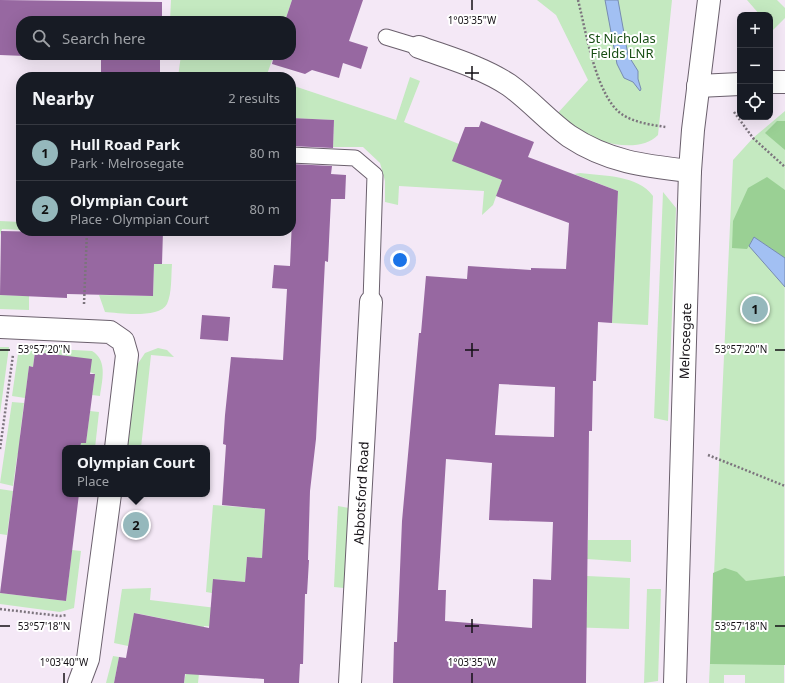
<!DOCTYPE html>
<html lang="en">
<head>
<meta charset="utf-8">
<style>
  body { margin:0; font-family:"Noto Sans",sans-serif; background:#242831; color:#f1f3f6 }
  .controls { position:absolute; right:12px; top:12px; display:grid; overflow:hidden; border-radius:8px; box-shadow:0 4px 16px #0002 }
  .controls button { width:36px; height:36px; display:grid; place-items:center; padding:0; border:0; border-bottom:1px solid #363941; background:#171b24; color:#f1f3f6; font:20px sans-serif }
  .you { position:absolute; left:400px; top:260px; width:14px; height:14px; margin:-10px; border:3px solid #fff; border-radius:50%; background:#1a73e8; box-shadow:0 0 0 6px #1a73e833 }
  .badge { display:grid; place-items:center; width:26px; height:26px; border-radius:50%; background:#95b8bc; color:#111; font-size:13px; font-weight:700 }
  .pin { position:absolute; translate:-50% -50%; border:2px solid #fff; box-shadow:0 1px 4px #0006 }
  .popup { position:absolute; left:62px; top:445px; width:148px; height:52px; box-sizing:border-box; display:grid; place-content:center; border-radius:8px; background:#171b24; filter:drop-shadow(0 1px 3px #0005); font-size:13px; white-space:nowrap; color:#9ea1a6 }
  .popup b { font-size:15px; color:#f1f3f6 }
  .popup::after { content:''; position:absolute; left:50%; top:100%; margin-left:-8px; border:8px solid transparent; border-top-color:#171b24 }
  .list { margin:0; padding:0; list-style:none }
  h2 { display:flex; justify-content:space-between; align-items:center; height:52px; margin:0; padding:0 16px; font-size:17px }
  h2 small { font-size:13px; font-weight:400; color:#9ea1a6 }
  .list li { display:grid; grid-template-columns:26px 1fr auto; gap:12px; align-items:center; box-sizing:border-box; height:56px; padding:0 16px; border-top:1px solid #363941 }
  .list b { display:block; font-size:15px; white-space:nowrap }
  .list p { margin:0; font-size:13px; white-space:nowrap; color:#9ea1a6 }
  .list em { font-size:13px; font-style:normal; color:#9ea1a6 }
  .icon { flex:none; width:22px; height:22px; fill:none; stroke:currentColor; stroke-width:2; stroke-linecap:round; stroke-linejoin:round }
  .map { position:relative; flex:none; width:785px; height:683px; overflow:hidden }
  .search { position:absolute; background:#171b24; box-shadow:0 4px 16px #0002; left:16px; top:16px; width:280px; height:44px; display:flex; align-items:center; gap:10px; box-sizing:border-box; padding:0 14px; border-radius:16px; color:#9ea1a6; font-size:15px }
  .panel { position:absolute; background:#171b24; box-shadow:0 4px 16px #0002; left:16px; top:72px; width:280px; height:164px; border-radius:16px }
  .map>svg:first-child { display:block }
  .green { fill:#c4e9c0 }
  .forest { fill:#9ad094 }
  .water { fill:#a2c0f3; stroke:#778bb0 }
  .building { fill:#9768a1; fill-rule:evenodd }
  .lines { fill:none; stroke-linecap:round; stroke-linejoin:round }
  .service-casing { stroke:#6b606d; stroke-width:17 }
  .minor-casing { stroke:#6b606d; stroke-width:24 }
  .tertiary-casing { stroke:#6b606d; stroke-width:24 }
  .path { stroke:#7c747d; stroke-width:2.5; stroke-dasharray:2 2; stroke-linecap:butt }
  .service { stroke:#fff; stroke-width:15 }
  .minor { stroke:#fff; stroke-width:22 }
  .tertiary { stroke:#fff; stroke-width:22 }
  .ticks { fill:none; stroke:#130f14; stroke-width:1.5 }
  .labels { text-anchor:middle; stroke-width:4; stroke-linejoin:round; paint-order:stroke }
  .park-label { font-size:13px; fill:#184e14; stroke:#fff }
  .street-label { font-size:13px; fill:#130f14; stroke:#fff }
  .ticks-label { font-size:10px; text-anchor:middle; fill:#130f14; stroke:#fff; stroke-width:4; stroke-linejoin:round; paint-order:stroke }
</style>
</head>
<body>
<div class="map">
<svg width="785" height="683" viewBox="0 0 785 683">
  <rect width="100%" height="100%" fill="#f4e8f6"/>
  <g class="green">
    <polygon points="171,0 292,0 285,21 170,21"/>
    <path d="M537,0H672L658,135C640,154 599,143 578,132C570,127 563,120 556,115L588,80L556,15Z"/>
    <polygon points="747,0 777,0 785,8 785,18 773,30 770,27 770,15 760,15"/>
    <polygon points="181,55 274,55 266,77 178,77"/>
    <polygon points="410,77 420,81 404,122 459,144 502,180 493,205 482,215 484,191 399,186 398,205 385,202 385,181 380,163 363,147 333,147 334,120 291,118 291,85 396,120"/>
    <polygon points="785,111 784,683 745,683 745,675 724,675 724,683 709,683 733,160 753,138"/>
    <path d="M580,173C604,176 638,175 653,196L648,325L612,323L618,191L574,174Z"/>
    <polygon points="663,192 676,208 668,421 654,418"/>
    <polygon points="0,221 21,222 21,230 2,229 0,235"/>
    <path d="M154,264H172C171,276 172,293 167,304C159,319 119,313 105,312L99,295L153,296Z"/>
    <polygon points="0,295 29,296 29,310 0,309"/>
    <polygon points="0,347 9,347 0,414"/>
    <path d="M19,347L92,351C108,360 102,381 100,396L92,395L95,374L35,352L33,367L29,366L25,398L12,396Z"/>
    <polygon points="158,348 167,350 174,357 151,355 141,448 124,448 137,365 145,353"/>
    <polygon points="12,402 24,403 20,435 24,435 17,457 13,486 0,483"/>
    <polygon points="90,411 99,412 95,448 80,448 81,443 86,443"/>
    <polygon points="0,489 13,491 7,535 0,534"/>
    <polygon points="213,505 265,509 262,558 247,557 245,582 214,579 212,593 206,592"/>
    <polygon points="338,506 349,508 344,588 334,587"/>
    <polygon points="588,540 631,540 631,562 587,559"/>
    <polygon points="72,550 81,551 74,608 60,612 0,604 0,593 66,601"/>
    <polygon points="587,576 630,578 629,629 565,627 560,612 587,612"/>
    <polygon points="151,588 150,600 233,610 252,629 204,626 198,683 184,683 186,672 181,671 190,624 135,613 128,646 114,643 122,589"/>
    <polygon points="647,589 661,589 658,681 644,683"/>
    <polygon points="113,656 119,657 114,683 106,683"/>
  </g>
  <g class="forest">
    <polygon points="777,121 785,121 785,150 765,133"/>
    <polygon points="767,177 785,190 785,258 754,237 747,249 732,248 733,221 748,188"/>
    <polygon points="725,568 737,572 746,581 785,576 785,665 710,664 713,573"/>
  </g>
  <g class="water">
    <polygon points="605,0 618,0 628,55 638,71 638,79 641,89 640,91 633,82 624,78 617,64"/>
    <polygon points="754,237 785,258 785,287 749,246"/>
  </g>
  <g class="building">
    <polygon points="0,0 162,2 162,21 21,21 21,55 160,55 160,77 101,77 101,59 0,55"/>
    <polygon points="292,0 363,0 349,41 368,47 361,69 343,63 339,78 312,70 305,74 272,64 274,55 291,55 291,21 285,21"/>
    <polygon points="291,118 334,120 333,148 291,146"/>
    <path d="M481,121L534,142L528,157L618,191L612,323L598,322L596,381H593L592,431H589L586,683H393L394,642H397L402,521L419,333H421L426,276L467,279L468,266L531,270V268L566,269L569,223L496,196L502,180L452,161L465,127H479ZM499,384L555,387L554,437L495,435ZM446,459L492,463L489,520L553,522L551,580L533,579L532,628L445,621L446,590H438Z"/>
    <polygon points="291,164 332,166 331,174 346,175 345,199 331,199 328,262 325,261 316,439 310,491 308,560 309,560 307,594 305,594 303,664 300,664 299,683 264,683 264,679 185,674 184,683 114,683 119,657 126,658 134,613 209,628 213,579 245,582 247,557 262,558 265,509 222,505 226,445 223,444 225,415 231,357 283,360 287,289 272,288 274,265 290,266 293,197 291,197"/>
    <polygon points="1,231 96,233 96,231 163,231 162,264 154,264 153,296 67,294 67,298 0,295"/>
    <polygon points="202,315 230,317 228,341 200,339"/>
    <polygon points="35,352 92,359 90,374 95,374 86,443 81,443 80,448 65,448 65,494 79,494 66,601 0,593 29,366 33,367"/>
  </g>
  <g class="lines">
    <defs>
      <g id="service">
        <polyline points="386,37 419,47"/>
        <polyline points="291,155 355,158 375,175 371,302"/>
      </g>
      <g id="minor">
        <path d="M419,47C449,58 482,67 509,85C530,100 548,121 569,136C608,162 645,166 690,171"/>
        <polyline points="770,82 785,82"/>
        <polyline points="698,86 740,84"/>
        <polyline points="0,327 110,332 123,341 127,355 116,448"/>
        <polyline points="79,683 88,659 110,494"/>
        <polyline points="350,683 371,302"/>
      </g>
      <polyline id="tertiary" points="675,683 690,171 693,130 709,0"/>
    </defs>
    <use href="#service" class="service-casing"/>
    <use href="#minor" class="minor-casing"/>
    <use href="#tertiary" class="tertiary-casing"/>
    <g class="path">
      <path d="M578,0C586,31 596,98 623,115C636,123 652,125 666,127"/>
      <polyline points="734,112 753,138 785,167"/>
      <polyline points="84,304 87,231"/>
      <polyline points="0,449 13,355"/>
      <polyline points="708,455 785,486"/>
      <polyline points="0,609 60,616 67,615"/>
    </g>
    <use href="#service" class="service"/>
    <use href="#minor" class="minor"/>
    <use href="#tertiary" class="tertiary"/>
  </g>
  <path class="ticks" d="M472,0V10M472,66V80M465,73H479M472,343V357M0,350H10M465,350H479M775,350H785M472,619V633M0,626H10M465,626H479M775,626H785M64,673V683M472,673V683"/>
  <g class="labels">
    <g class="park-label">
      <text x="622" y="43">St Nicholas<tspan x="622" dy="15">Fields LNR</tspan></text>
    </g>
    <g class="street-label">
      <text transform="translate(685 341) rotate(-88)" y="5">Melrosegate</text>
      <text transform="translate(361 493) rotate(-87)" y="5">Abbotsford Road</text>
    </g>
  </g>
  <g class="ticks-label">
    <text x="472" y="24">1°03'35"W</text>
    <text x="44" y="353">53°57'20"N</text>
    <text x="741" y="353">53°57'20"N</text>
    <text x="44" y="630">53°57'18"N</text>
    <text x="741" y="630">53°57'18"N</text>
    <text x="64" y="666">1°03'40"W</text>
    <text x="472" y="666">1°03'35"W</text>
  </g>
</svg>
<div class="controls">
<button>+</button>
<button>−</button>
<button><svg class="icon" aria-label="locate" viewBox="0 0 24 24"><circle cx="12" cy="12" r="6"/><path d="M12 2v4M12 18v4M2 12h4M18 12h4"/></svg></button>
</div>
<div class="you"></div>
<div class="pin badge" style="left:755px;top:309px">1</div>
<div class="pin badge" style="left:136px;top:525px">2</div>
<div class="popup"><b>Olympian Court</b>Place</div>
<div class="search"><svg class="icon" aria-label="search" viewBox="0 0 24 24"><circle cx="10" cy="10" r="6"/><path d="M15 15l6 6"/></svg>Search here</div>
<section class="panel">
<h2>Nearby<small>2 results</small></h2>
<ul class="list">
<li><span class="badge">1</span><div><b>Hull Road Park</b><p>Park · Melrosegate</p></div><em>80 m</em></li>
<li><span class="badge">2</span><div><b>Olympian Court</b><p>Place · Olympian Court</p></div><em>80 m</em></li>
</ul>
</section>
</div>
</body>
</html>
